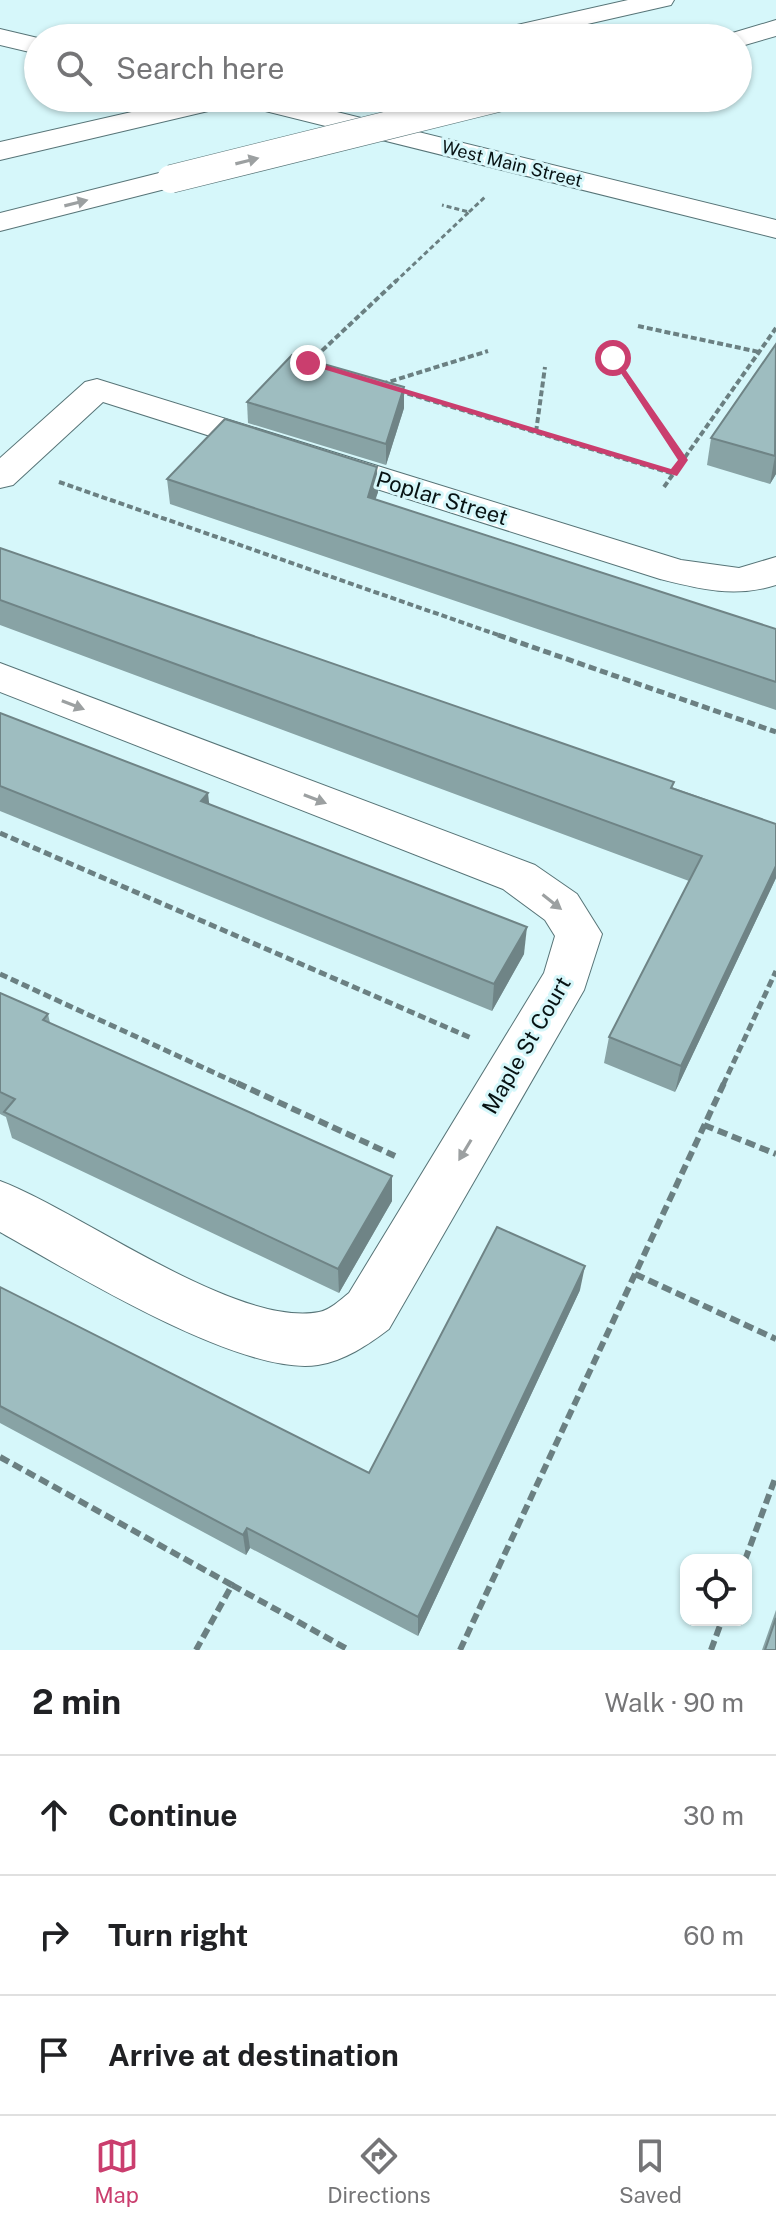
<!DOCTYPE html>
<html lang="en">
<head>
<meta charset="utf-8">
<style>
  body { margin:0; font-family:"Public Sans",sans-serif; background:#f6f6f6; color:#202124 }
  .controls { position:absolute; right:24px; bottom:24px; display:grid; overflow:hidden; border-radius:16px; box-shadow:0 2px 6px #0004 }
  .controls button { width:72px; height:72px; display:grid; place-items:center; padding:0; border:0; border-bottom:2px solid #e0e0e0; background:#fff; color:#202124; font:40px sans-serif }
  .stop { position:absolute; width:24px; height:24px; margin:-18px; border:6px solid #ca3e6e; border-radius:50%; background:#fff }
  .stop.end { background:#ca3e6e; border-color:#fff; box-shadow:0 2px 8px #0008 }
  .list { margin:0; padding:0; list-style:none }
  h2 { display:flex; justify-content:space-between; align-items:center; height:104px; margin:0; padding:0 32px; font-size:34px }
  h2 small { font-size:26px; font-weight:400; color:#757577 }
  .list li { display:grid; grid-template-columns:52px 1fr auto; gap:24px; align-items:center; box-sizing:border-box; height:120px; padding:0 32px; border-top:2px solid #e0e0e0 }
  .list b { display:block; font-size:30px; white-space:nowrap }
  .list em { font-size:26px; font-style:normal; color:#757577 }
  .icon { flex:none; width:44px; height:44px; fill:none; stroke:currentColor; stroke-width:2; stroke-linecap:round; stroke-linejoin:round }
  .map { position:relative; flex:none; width:776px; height:1650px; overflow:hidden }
  .search { position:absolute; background:#fff; box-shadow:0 2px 6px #0004; left:24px; right:24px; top:24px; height:88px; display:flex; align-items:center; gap:20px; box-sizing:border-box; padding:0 28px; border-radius:44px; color:#757577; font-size:30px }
  .sheet { height:464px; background:#fff }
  nav { display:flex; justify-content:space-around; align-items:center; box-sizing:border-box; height:112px; border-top:2px solid #e0e0e0; background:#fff; font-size:22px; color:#757577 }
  nav a { display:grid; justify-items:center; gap:4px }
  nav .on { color:#ca3e6e }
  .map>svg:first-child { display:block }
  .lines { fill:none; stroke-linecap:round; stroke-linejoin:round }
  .minor-casing { stroke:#577477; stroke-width:2 }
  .major-casing { stroke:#577477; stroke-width:2 }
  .highway-casing { stroke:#577477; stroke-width:2 }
  .path-far3 { stroke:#6b8082; stroke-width:3; stroke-dasharray:5 3; stroke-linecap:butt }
  .path-far2 { stroke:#6b8082; stroke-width:4; stroke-dasharray:6 3; stroke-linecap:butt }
  .path-far1 { stroke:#6b8082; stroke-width:5; stroke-dasharray:8 4; stroke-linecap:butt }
  .path { stroke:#6b8082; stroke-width:6; stroke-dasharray:10 5; stroke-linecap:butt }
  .minor { fill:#fff; fill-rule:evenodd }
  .major { fill:#fff; fill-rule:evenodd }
  .highway { fill:#fff; fill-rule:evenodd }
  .highway-bridge-casing { stroke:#577477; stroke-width:29; stroke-linecap:butt }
  .highway-bridge { stroke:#fff; stroke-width:28 }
  .wall { fill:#88a3a5 }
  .shaded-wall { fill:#6f8486 }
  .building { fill:#9ebdc0; stroke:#6f8486; stroke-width:2 }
  .oneway { fill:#9ca0a1 }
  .route { fill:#ca3e6e }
  .labels { text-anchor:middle; stroke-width:6; stroke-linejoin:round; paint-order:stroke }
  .far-street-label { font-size:18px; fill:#071213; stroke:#d6f7fa }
  .street-label { font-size:22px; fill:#071213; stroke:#d6f7fa }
</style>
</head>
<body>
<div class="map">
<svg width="776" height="1650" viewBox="0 0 776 1650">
  <rect width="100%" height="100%" fill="#d6f7fa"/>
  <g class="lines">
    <defs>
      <g id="minor">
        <path d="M97,379L681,560L739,568L776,557V585C735,598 700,589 660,579L103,402L13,485L0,488V458L85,382Z"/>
        <path d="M0,663L535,865L577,894L602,934L584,990L389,1329C368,1345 344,1361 318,1365C241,1377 70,1271 0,1232V1181C80,1211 236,1328 319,1312C330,1310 340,1300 349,1293L544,973L555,936L545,920L503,889L0,692Z"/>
      </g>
      <g id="major">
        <polygon points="0,29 38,38 38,54 0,45"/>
        <polygon points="233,98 280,98 776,220 776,238 237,104"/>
      </g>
      <g id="highway">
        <polygon points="628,0 674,0 671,5 526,38 478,38 482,33"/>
        <polygon points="776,20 776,36 738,47 738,38 726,38 729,34"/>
        <polygon points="193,98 242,98 238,104 0,160 0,142"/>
        <polygon points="171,170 181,173 186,179 181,185 0,231 0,213"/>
      </g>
    </defs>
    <use href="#minor" class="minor-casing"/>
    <use href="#major" class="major-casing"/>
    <use href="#highway" class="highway-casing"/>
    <g class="path-far3">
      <polyline points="469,212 486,196"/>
      <polyline points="395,282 469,212 442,205"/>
    </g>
    <g class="path-far2">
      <polyline points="638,326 759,352"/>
      <polyline points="613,358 683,460"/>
      <polyline points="309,363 397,280"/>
      <polyline points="382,384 488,351"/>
      <polyline points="399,391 674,474"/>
      <polyline points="536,432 545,367"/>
      <polyline points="59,482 504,637"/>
      <polyline points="664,487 776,328"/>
    </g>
    <g class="path-far1">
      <polyline points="498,635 776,732"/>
      <polyline points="0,833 471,1038"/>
      <polyline points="0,974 241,1085"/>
      <polyline points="723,1085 776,971"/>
    </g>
    <g class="path">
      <polyline points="237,1083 395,1156"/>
      <polyline points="704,1125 776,1154"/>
      <polyline points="635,1274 776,1339"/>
      <polyline points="0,1457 232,1585 196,1650"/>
      <polyline points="745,1560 776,1476"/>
      <polyline points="232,1585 349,1650"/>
      <polyline points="460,1650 724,1083"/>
      <polyline points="711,1650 722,1620"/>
    </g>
    <use href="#minor" class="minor"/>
    <use href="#major" class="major"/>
    <use href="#highway" class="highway"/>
    <defs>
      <polyline id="highway-bridge" points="171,179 498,98"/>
    </defs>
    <use href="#highway-bridge" class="highway-bridge-casing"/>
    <use href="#highway-bridge" class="highway-bridge"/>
  </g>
  <g class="wall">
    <polygon points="776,344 776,474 770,484 707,465 711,438"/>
    <polygon points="247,402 404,408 386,465 248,423"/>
    <polygon points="167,479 378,492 375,499 776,629 776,710 170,504"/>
    <polygon points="0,548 776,824 776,878 675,1092 604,1063 609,1037 689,881 0,625"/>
    <polygon points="0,713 209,804 524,954 492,1011 0,811"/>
    <polygon points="0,993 48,1014 50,1023 392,1176 392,1201 339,1293 12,1138 6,1117 0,1114"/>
    <polygon points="0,1287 369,1473 580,1290 418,1636 250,1548 246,1555 0,1423"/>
    <polygon points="776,1610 776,1650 762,1650"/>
  </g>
  <g class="shaded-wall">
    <polygon points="404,387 404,408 386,465 386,444"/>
    <polygon points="775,456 776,456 776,474 770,484"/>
    <polygon points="377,467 378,492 368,523 368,497"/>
    <polygon points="208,793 211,820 201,801"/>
    <polygon points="776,866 776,878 675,1092 681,1066"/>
    <polygon points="527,927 524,954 492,1011 494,984"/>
    <polygon points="392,1176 392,1201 339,1293 338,1269"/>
    <polygon points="585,1266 580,1290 418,1636 418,1617"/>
    <polygon points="247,1528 250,1548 246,1555 243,1535"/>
  </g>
  <g class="building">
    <polygon points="776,344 775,456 711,438"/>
    <polygon points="292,355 404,387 386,444 247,402"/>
    <polygon points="225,419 377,467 368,497 776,629 776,682 167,479"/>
    <polygon points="0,548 674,782 671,788 776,824 776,866 681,1066 609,1037 702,856 0,600"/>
    <polygon points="0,713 208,793 201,801 527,927 494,984 0,786"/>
    <polygon points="0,993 48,1014 43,1020 392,1176 338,1269 4,1112 15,1099 0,1092"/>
    <polygon points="497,1227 585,1266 418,1617 247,1528 243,1535 0,1406 0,1287 369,1473"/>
    <polygon points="776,1618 776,1650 765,1650"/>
  </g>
  <defs><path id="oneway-solid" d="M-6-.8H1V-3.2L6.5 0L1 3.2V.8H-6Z" transform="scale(2)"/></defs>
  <g class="oneway">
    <use href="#oneway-solid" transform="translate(247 161) rotate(-14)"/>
    <use href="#oneway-solid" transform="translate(76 203) rotate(-14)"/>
    <use href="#oneway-solid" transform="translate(73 705) rotate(21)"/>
    <use href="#oneway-solid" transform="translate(315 799) rotate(21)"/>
    <use href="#oneway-solid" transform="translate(552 902) rotate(38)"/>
    <use href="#oneway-solid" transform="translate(465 1150) rotate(121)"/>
  </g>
  <polygon class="route" points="610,356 616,356 688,460 677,476 303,363 312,361 671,469 678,460"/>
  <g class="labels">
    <g class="far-street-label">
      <text transform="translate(512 164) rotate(14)" y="6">West Main Street</text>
    </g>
    <g class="street-label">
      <text transform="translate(442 498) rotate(17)" y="8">Poplar Street</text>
      <text transform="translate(526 1045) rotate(-60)" y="8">Maple St Court</text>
    </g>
  </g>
</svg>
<div class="controls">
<button><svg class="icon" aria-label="locate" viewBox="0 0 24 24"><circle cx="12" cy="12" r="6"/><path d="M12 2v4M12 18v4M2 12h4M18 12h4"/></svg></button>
</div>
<div class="stop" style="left:613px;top:358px"></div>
<div class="stop end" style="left:308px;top:363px"></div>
<div class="search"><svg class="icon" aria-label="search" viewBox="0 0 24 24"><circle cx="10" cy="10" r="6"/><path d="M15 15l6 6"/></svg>Search here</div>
</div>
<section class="sheet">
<h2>2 min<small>Walk · 90 m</small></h2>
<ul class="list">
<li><svg class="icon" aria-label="ahead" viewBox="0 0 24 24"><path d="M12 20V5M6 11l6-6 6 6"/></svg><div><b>Continue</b></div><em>30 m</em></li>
<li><svg class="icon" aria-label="right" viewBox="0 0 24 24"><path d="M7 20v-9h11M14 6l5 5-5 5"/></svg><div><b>Turn right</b></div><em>60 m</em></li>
<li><svg class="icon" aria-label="arrive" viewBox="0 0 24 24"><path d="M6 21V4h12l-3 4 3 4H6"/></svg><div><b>Arrive at destination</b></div></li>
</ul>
</section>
<nav>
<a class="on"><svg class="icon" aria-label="map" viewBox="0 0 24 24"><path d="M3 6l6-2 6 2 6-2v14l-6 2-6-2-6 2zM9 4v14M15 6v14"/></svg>Map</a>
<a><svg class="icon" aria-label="directions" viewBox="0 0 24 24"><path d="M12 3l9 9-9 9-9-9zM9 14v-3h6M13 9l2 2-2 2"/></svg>Directions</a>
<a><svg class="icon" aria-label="saved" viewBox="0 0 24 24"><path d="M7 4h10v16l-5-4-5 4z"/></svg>Saved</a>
</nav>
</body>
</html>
